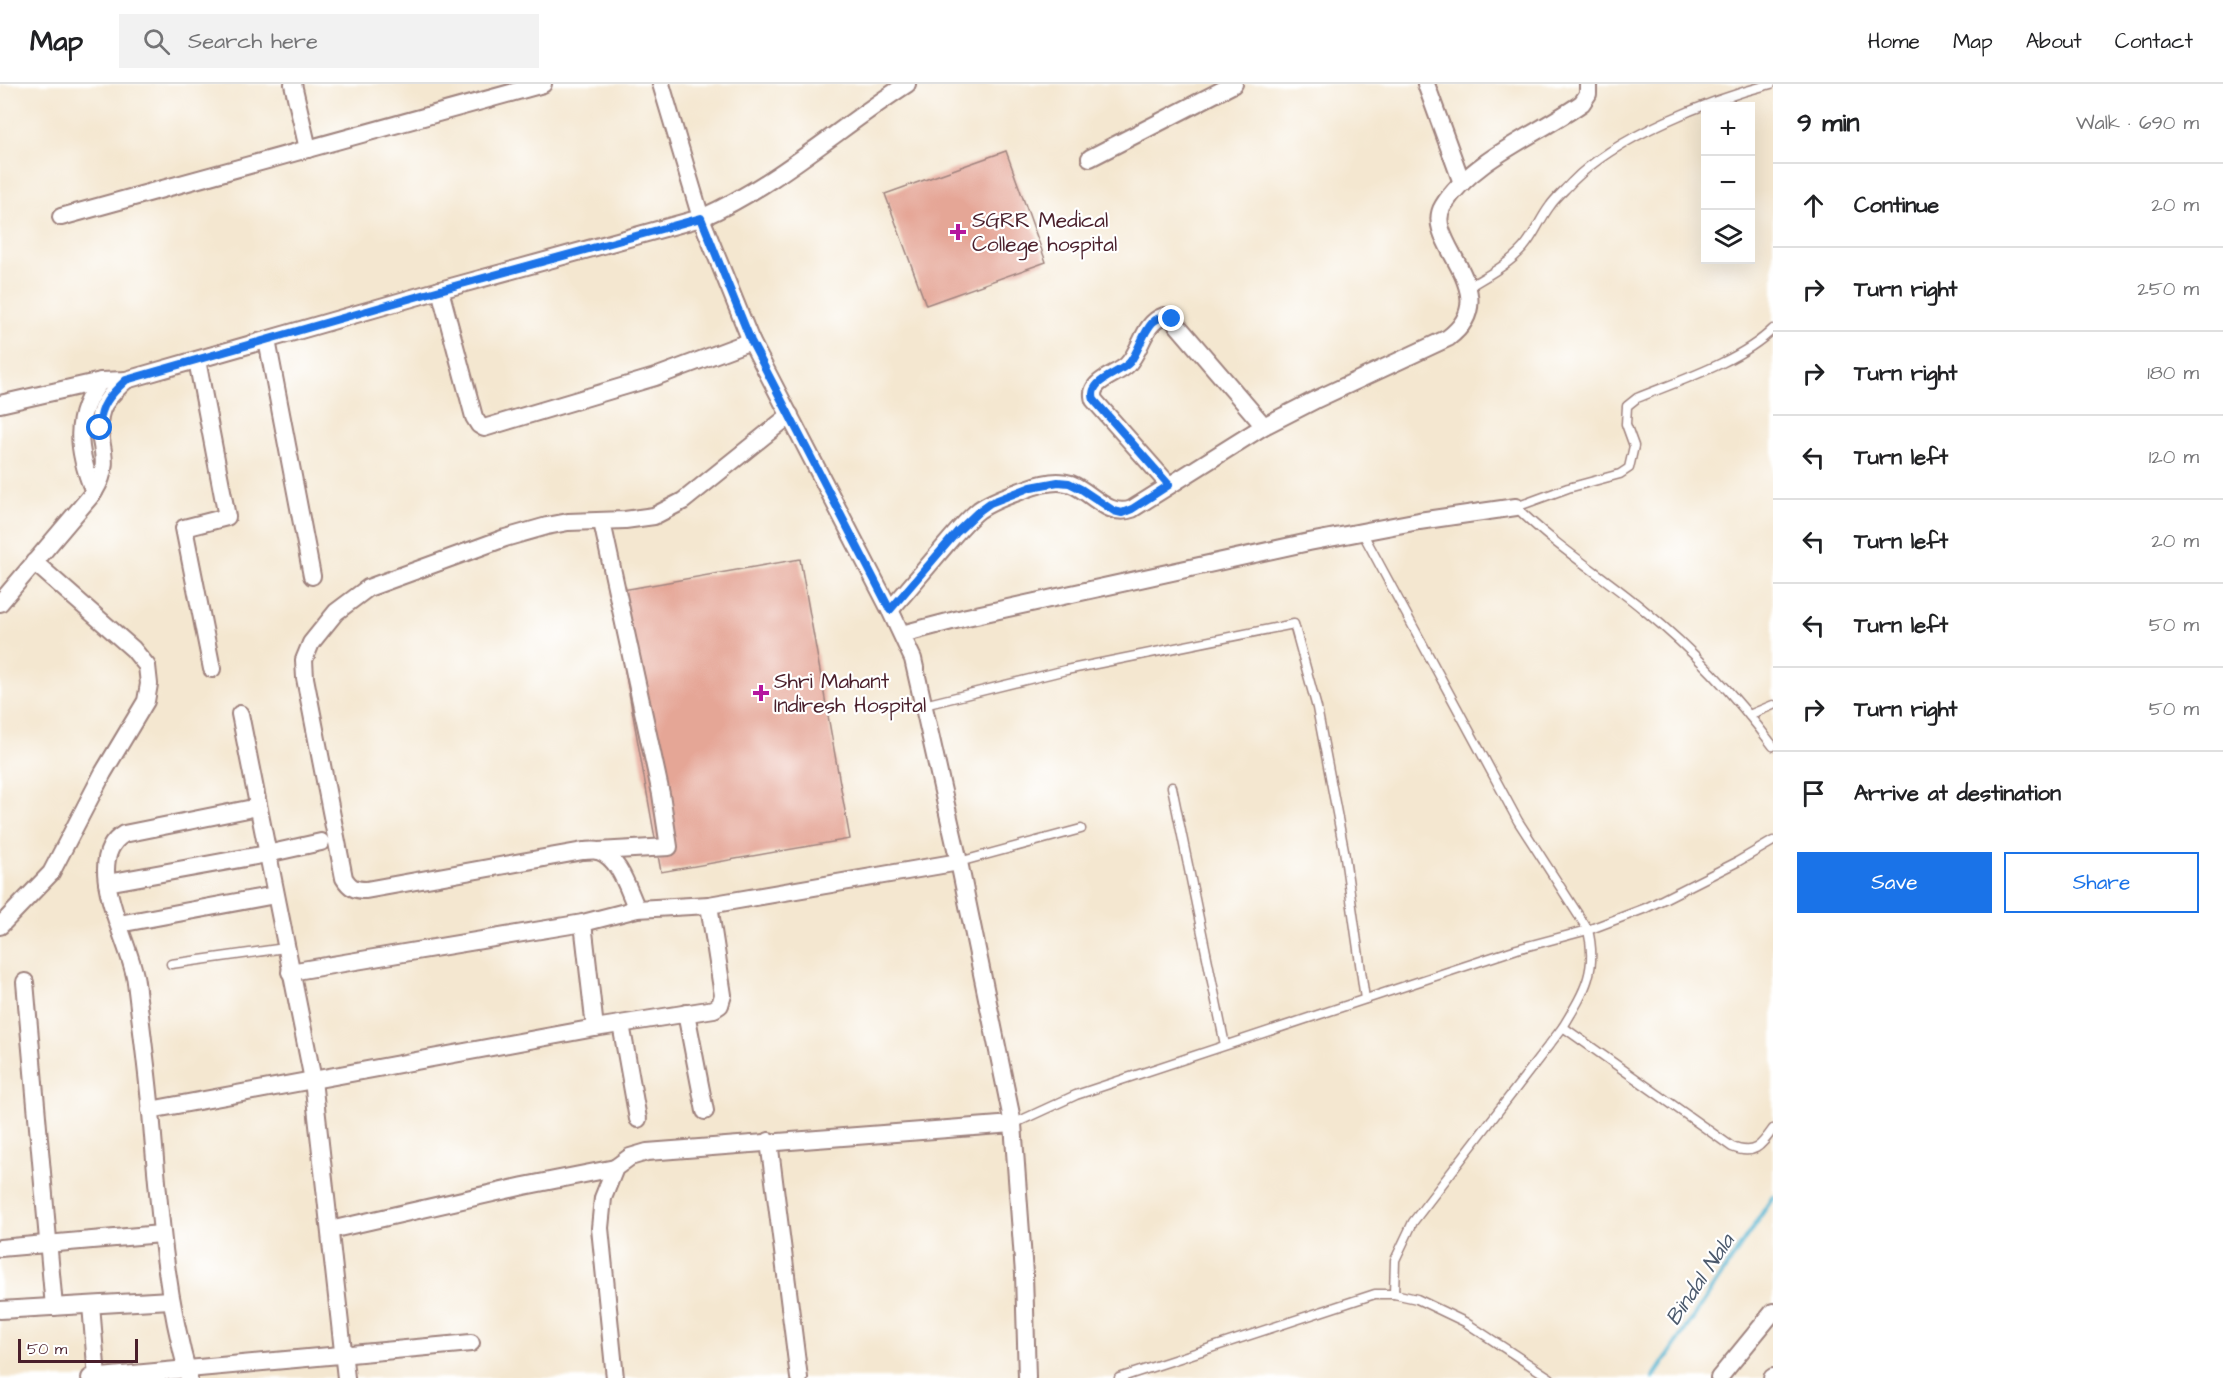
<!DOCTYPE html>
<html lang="en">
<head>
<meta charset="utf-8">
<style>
  body { margin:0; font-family:"Architects Daughter",sans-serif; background:#f2f2f2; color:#202124 }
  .controls { position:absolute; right:18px; top:18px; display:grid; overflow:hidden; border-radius:0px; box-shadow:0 6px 24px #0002 }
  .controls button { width:54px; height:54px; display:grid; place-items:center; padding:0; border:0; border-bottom:2px solid #e0e0e0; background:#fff; color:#202124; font:30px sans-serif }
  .scale { position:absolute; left:18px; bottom:15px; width:120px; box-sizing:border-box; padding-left:6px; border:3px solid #4a1f2b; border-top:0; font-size:16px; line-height:21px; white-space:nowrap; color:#4a1f2b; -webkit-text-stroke:4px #fff; paint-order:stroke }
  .stop { position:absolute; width:18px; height:18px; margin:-14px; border:4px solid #1a73e8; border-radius:50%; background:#fff }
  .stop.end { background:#1a73e8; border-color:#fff; box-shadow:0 2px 6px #0008 }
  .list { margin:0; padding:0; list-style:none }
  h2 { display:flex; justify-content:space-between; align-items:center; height:78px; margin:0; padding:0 24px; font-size:26px }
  h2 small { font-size:20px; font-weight:400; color:#757577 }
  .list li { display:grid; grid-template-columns:39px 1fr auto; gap:18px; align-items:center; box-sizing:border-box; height:84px; padding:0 24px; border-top:2px solid #e0e0e0 }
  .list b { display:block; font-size:22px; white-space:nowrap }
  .list em { font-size:20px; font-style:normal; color:#757577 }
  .actions { display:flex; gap:12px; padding:18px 24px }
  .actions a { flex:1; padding:14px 0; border:2px solid #1a73e8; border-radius:0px; text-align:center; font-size:21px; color:#1a73e8 }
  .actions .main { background:#1a73e8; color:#fff }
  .icon { flex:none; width:33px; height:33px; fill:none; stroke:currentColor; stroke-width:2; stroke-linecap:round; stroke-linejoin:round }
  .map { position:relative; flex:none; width:1773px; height:1294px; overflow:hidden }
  header { display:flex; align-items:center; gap:36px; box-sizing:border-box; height:84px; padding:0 30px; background:#fff; border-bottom:2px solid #e0e0e0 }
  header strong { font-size:28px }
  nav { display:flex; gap:33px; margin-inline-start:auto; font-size:21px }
  .search { width:420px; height:54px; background:#f2f2f2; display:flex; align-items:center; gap:15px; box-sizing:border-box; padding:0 21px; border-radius:0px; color:#757577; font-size:22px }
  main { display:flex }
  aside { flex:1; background:#fff }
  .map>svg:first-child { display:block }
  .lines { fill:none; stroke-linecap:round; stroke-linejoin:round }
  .stream { stroke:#50b2cf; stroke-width:4.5 }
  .building { fill:#e5a696 }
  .lane-casing { stroke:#9f837e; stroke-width:11 }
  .street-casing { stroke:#9f837e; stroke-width:20 }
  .lane { stroke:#fff; stroke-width:8 }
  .street { stroke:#fff; stroke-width:16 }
  .route { stroke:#1a73e8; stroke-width:8 }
  .poi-dot { fill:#b5179e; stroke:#fff; stroke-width:2 }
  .labels { text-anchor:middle; stroke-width:4.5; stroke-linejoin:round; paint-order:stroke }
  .poi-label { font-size:21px; fill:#4a1f2b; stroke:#fff; text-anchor:start }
  .water-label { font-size:22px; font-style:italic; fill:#4c5a6d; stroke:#fff }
</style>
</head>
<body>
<header>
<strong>Map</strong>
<div class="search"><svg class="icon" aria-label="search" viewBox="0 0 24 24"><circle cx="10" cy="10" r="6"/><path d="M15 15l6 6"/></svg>Search here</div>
<nav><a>Home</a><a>Map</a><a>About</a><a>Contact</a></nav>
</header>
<main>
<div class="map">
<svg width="1773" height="1294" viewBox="0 0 1773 1294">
  <rect width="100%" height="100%" fill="#fff"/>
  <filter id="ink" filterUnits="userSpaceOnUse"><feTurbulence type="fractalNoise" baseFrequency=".0167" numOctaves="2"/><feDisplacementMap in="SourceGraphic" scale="12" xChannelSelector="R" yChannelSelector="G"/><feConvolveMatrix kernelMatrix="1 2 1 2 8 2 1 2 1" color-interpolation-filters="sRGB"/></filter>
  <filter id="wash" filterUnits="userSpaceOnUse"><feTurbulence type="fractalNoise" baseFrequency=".008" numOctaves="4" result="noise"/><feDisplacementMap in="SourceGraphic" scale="24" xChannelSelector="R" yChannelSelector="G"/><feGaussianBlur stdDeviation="1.35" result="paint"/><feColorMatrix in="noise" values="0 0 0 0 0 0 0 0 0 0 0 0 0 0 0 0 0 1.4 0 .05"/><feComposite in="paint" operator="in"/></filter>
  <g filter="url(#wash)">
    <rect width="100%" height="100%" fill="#f4e7d0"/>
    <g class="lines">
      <polyline class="stream" points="1653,1294 1773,1113"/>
    </g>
    <g id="blocks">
      <g class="building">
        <polygon points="1006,67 1046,178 926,221 885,110"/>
        <polygon points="800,475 850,755 661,788 611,508"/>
      </g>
    </g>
  </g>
  <g filter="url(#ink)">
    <use href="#blocks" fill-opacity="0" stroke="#9f837e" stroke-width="1.5"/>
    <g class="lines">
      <defs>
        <g id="lane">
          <path d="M1467,204C1486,192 1508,181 1523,164C1534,152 1540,135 1550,122C1556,113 1565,106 1572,98C1617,52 1709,16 1771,0"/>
          <path d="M1773,245C1741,277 1679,297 1637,314L1627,322L1626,340L1634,362L1629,384L1620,390L1568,404L1516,423C1555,462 1602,491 1644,526C1693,566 1736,612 1773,662"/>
          <path d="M1362,448L1518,737L1588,846C1598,887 1584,908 1563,943L1413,1138L1395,1176L1394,1210"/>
          <polyline points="924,621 1066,586 1294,540 1317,624 1344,766 1365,915"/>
          <polyline points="1749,631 1773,621"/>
          <polyline points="1172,703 1225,961"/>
          <polyline points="959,778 1081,745"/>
          <polyline points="171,880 285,864"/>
          <path d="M1563,943L1732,1063C1754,1072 1761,1062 1773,1045"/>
          <polyline points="1013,1040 1076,1011 1517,865 1588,846 1646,824 1737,778 1773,757"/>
          <polyline points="1119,1294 1375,1210 1394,1210 1417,1215 1465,1238 1550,1294"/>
        </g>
        <g id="street">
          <polyline points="293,0 308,65"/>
          <polyline points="661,0 701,134 751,257 890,526 913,575 959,778 1013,1040 1024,1190 1027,1294"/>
          <polyline points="1426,0 1462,99"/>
          <polyline points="1090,74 1234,0"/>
          <polyline points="61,133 543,0"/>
          <polyline points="440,206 474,333 479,341 484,344 655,293 751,257"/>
          <polyline points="267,256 312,492"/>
          <polyline points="197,276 227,433 184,444 212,585"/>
          <path d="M0,320L101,297L126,296L440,206L701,134C777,101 838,44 907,0"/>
          <path d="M1169,401L1094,316C1087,297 1117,291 1127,281C1142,266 1143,239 1164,232L1172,235L1264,342"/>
          <path d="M94,408C77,368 72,331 101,297"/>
          <path d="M0,519L94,408C117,372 91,354 102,325C107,313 117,305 126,296"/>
          <path d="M890,526C906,508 922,489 938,470C951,455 964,438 979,426C993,416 1010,411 1026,405C1039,400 1057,395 1071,400C1092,408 1108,434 1132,425L1264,342L1315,316L1448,254C1508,209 1421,157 1443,122C1471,76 1540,49 1582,19L1588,10V0"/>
          <polyline points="902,550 967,533 1309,458 1419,437 1516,423"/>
          <polyline points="240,630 313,996 346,1294"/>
          <polyline points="598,767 669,763 661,710 602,438"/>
          <polyline points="107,799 267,770 321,758"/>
          <path d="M637,825C628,806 620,774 598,767C594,766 587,767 583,767L366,806C355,806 350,804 344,794L305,594L304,576L311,559L336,528L368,504L505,454L547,442L568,438L625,436L654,432L683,417L790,331"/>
          <polyline points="583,839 595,944"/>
          <polyline points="119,840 275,811"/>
          <polyline points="0,842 51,789 103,689 146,617 149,600 147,582 133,565 34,478"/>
          <polyline points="290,888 583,839 637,825 709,821 959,778"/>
          <polyline points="25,898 54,1223"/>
          <polyline points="686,929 705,1027"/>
          <polyline points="621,940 638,1035"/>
          <polyline points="150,1026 595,944 714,925 720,921 723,911 709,821"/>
          <polyline points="769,1057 799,1294"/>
          <polyline points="330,1146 524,1102 615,1084"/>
          <polyline points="0,1164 161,1150"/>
          <polyline points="91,1221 97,1294"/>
          <polyline points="0,1226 170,1216"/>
          <polyline points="90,1294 471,1259"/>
          <path d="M189,1294C164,1205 159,1120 151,1029C147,985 141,941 136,898C132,860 79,776 124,750L258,723"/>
          <polyline points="615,1294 600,1144 603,1114 615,1084 630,1073 647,1068 1013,1040"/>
          <polyline points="1719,1294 1773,1228"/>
          <polyline points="1772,1294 1773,1293"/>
        </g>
      </defs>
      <use href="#lane" class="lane-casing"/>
      <use href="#street" class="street-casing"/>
      <use href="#lane" class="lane"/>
      <use href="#street" class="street"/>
    </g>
  </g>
  <g class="lines" filter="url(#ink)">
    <path class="route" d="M100,344C99,322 111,310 126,296L440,206L701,134L751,257L890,526L957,448L979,427L990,419L1031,403L1058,398L1069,399L1081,405L1114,427L1122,429L1132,425L1169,401L1094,316C1087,296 1120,290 1130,278C1143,262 1147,225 1172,235"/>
  </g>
  <g class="poi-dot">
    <path d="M955 139h6v6h6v6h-6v6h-6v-6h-6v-6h6z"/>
    <path d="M758 600h6v6h6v6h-6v6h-6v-6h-6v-6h6z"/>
  </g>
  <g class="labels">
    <g class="poi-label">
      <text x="972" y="143">SGRR Medical<tspan x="972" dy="24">College hospital</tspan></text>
      <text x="774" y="604">Shri Mahant<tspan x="774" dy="24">Indiresh Hospital</tspan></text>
    </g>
    <g class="water-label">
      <text transform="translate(1699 1195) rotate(-56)" y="8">Bindal Nala</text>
    </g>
  </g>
</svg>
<div class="controls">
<button>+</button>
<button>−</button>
<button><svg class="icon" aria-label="layers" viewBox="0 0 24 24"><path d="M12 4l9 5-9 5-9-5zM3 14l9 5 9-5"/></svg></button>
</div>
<div class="scale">50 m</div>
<div class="stop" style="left:100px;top:344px"></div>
<div class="stop end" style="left:1172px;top:235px"></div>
</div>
<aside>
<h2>9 min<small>Walk · 690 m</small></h2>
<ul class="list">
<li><svg class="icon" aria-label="ahead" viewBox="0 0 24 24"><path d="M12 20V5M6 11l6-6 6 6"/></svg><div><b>Continue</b></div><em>20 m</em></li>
<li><svg class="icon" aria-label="right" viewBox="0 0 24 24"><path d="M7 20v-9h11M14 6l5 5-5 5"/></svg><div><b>Turn right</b></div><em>250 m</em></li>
<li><svg class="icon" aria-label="right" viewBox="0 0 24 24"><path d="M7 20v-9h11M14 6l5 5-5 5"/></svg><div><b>Turn right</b></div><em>180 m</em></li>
<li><svg class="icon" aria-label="left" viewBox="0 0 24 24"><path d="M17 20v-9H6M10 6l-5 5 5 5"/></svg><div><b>Turn left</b></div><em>120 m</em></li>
<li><svg class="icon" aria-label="left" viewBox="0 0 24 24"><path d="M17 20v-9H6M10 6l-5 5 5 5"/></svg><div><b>Turn left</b></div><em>20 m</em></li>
<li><svg class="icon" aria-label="left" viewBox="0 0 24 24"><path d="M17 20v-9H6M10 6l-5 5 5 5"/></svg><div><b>Turn left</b></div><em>50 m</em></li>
<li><svg class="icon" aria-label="right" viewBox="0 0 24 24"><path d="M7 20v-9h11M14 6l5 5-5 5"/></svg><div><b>Turn right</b></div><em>50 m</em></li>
<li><svg class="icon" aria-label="arrive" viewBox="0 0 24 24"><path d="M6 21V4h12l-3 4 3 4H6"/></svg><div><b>Arrive at destination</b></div></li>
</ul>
<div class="actions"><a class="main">Save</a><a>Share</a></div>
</aside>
</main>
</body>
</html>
